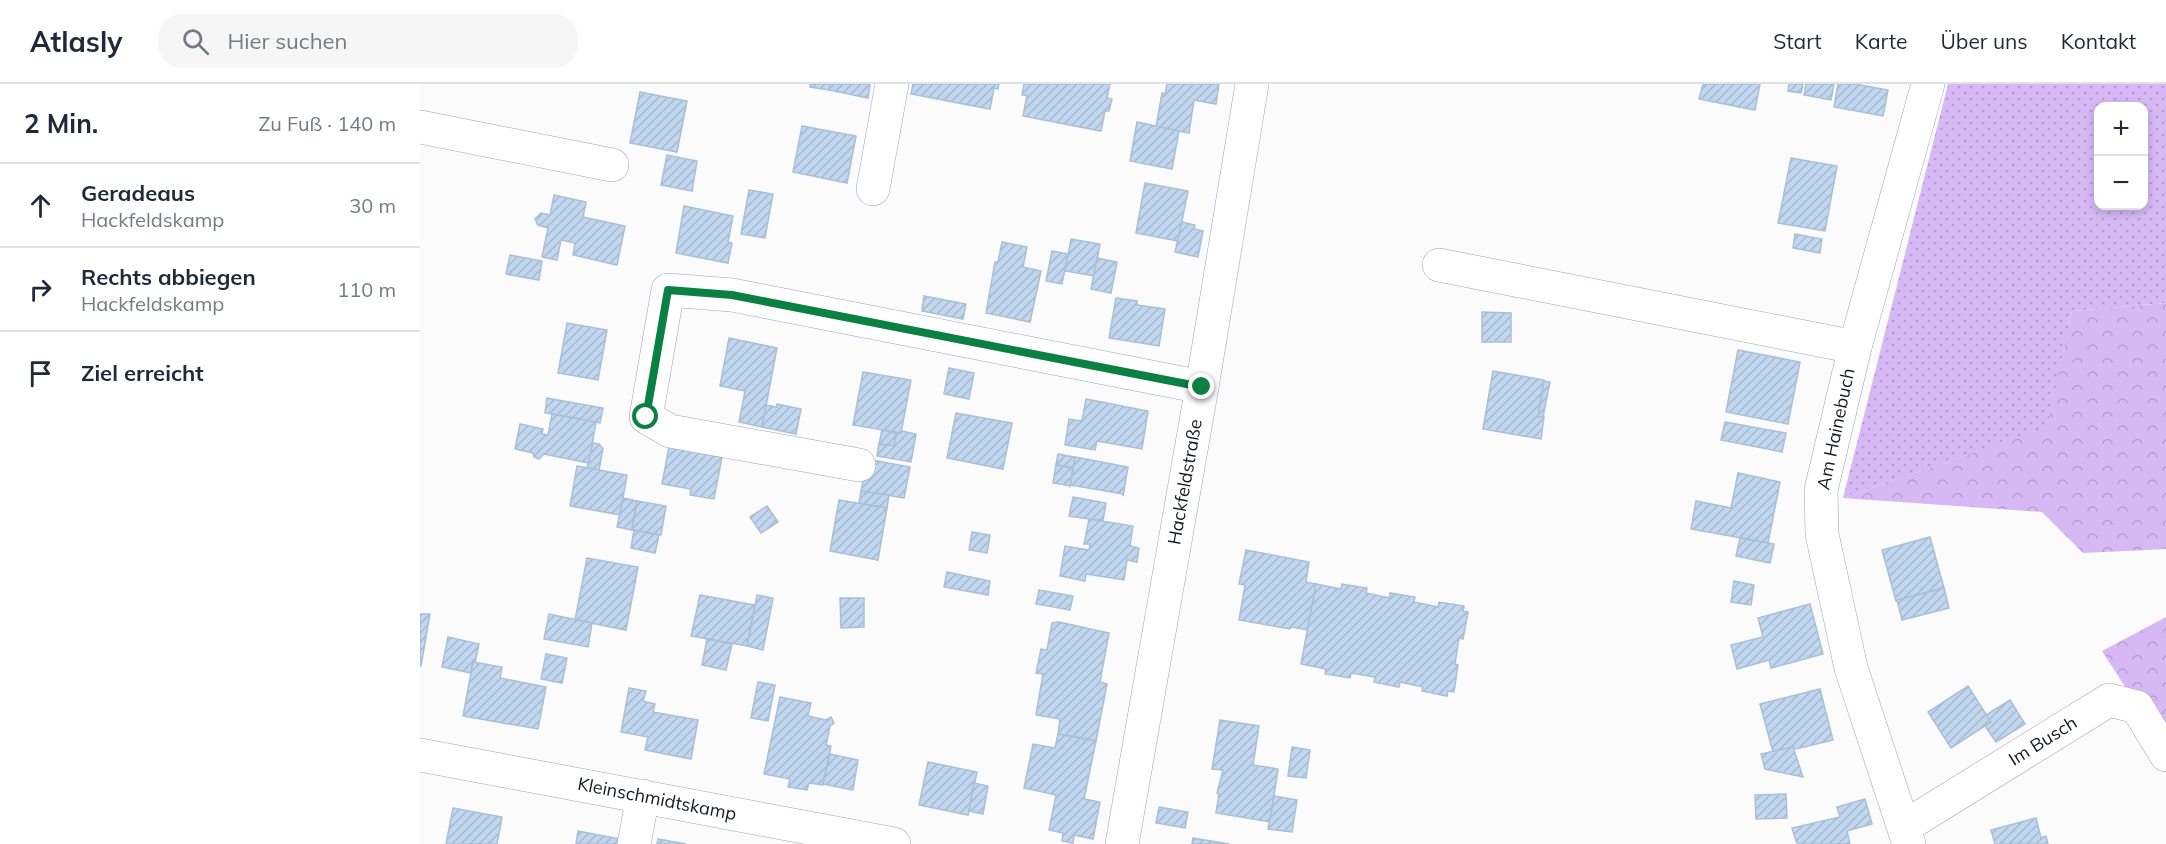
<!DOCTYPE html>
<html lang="de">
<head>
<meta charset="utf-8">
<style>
  body { margin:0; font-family:Mulish,sans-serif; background:#f6f6f7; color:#1f2937 }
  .controls { position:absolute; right:18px; top:18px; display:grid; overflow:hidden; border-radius:12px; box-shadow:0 3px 9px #0003 }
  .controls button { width:54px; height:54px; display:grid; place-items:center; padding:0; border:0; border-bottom:2px solid #e0e1e3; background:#fff; color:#1f2937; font:30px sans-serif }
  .stop { position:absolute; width:18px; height:18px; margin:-14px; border:4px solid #0b8043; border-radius:50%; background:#fff }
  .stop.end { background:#0b8043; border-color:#fff; box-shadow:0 2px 6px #0008 }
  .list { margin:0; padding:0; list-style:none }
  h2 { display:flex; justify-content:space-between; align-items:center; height:78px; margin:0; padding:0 24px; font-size:26px }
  h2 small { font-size:20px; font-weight:400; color:#747a83 }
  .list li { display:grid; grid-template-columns:39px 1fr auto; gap:18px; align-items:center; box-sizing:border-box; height:84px; padding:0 24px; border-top:2px solid #e0e1e3 }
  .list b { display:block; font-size:22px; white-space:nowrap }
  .list p { margin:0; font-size:20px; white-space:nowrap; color:#747a83 }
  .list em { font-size:20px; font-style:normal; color:#747a83 }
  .icon { flex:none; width:33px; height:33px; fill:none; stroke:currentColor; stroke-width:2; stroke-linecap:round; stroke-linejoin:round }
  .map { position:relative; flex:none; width:1746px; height:760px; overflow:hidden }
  header { display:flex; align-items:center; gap:36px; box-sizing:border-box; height:84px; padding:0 30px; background:#fff; border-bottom:2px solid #e0e1e3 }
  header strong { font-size:28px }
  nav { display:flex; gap:33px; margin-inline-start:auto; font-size:21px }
  .search { width:420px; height:54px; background:#f6f6f7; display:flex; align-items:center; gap:15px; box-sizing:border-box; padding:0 21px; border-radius:24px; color:#747a83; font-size:22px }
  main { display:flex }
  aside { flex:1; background:#fff }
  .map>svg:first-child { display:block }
  .grass { fill:url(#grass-dots); fill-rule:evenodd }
  .forest { fill:url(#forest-crowns) }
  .building { fill:url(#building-hatch); stroke:#aabfd7; stroke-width:1.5 }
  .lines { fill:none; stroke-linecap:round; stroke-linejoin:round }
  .minor-casing { stroke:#9aa4bf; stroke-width:34 }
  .minor { stroke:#fff; stroke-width:33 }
  .route { stroke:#0b8043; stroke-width:8 }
  .labels { text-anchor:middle; stroke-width:4.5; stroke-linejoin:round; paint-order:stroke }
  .street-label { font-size:18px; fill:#161924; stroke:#fff }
</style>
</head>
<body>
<header>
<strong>Atlasly</strong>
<div class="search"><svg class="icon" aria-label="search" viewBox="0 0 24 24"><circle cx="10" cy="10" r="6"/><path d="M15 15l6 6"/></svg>Hier suchen</div>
<nav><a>Start</a><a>Karte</a><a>Über uns</a><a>Kontakt</a></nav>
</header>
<main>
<aside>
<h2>2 Min.<small>Zu Fuß · 140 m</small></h2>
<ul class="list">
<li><svg class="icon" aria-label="ahead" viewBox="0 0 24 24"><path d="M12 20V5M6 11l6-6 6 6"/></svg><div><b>Geradeaus</b><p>Hackfeldskamp</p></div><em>30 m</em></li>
<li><svg class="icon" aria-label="right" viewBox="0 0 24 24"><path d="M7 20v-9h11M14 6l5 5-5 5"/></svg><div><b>Rechts abbiegen</b><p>Hackfeldskamp</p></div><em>110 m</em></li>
<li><svg class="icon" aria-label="arrive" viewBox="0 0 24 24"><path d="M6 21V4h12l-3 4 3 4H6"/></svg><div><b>Ziel erreicht</b></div></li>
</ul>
</aside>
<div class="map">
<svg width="1746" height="760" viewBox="0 0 1746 760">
  <defs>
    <pattern id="grass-dots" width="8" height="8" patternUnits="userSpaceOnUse" patternTransform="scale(1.5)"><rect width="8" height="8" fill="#d6b8f5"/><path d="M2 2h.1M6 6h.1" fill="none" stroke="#b79ed2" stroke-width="1.8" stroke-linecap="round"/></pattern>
    <pattern id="forest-crowns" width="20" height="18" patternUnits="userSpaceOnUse" patternTransform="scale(1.5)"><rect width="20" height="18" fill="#d6b8f5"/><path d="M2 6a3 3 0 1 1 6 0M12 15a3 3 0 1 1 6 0" fill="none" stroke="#b79ed2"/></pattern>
    <pattern id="building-hatch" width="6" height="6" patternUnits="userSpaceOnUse" patternTransform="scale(1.5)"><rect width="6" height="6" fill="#c1d7ef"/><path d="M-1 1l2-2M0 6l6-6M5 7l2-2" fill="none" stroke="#a5b8cd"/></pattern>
  </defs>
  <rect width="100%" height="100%" fill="#fbfbfb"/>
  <path class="grass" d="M1528,0H1746V219L1652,227L1628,343L1423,414ZM1678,22H1724V122H1678Z"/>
  <g class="forest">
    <polygon points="1746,219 1746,465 1663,469 1622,428 1423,414 1627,343 1652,227"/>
    <polygon points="1746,533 1746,666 1682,567"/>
  </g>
  <g class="building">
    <polygon points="390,0 410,0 409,6 390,3"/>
    <polygon points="410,0 450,0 448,14 409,6"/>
    <polygon points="493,0 579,0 578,5 574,4 570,25 491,10"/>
    <polygon points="604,0 690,0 687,14 692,15 689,27 685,27 681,47 603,32 607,11 602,11"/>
    <polygon points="747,0 799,0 796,20 774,16 769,49 736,43 742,9 745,10"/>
    <polygon points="1283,0 1340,0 1335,26 1279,15"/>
    <polygon points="1369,0 1383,0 1381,9 1368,7"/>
    <polygon points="1386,0 1414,0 1411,16 1384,11"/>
    <polygon points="1418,0 1435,0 1468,6 1463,32 1414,23"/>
    <polygon points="220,8 267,17 257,68 210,59"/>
    <polygon points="717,38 759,47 752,85 710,77"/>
    <polygon points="382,42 436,52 427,99 373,88"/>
    <polygon points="247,71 277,77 272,107 241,101"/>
    <polygon points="1371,74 1417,82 1405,147 1358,139"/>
    <polygon points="725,99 768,107 758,157 716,149"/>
    <polygon points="329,106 353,110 345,154 321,150"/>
    <polygon points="134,111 166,118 163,133 205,142 197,181 153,171 155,159 141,156 137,176 122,173 128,144 118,141 115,135 121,129 130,131"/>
    <polygon points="264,122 313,132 308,158 312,159 308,179 256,169"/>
    <polygon points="762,138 775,141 774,145 783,147 778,173 755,168"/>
    <polygon points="1375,150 1402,155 1400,169 1373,164"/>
    <polygon points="651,155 680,160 674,192 645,187"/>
    <polygon points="582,158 607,163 603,183 621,187 610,238 566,229 575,178 578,178"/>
    <polygon points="632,167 648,170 642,200 626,197"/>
    <polygon points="90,171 122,177 119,196 86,190"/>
    <polygon points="677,174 697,178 691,209 671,205"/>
    <polygon points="504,212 546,220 543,235 502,227"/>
    <polygon points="696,214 717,217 717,221 745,225 739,262 689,254"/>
    <polygon points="1062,228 1091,229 1091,258 1062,258"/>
    <polygon points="147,239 187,246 178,296 138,289"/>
    <polygon points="309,254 357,264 342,343 319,338 325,307 300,302"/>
    <polygon points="1318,266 1380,278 1368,340 1306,328"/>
    <polygon points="529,284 554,289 549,315 524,310"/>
    <polygon points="1073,287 1124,296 1118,333 1124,333 1121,355 1063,345"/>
    <polygon points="443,288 491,296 481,349 433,341"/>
    <polygon points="1124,297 1130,298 1123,333 1118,333"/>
    <polygon points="127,314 183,324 180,339 125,329"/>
    <polygon points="666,315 728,327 722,365 677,357 675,366 645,361 649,335 662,337"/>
    <polygon points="357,320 381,325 376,350 342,343 346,321 357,323"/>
    <polygon points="536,329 592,339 583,385 527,374"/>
    <polygon points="132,330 176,338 169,379 124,370 119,375 114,373 113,369 95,365 100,340 123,345 122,350 128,351"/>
    <polygon points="1305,338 1366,349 1362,368 1301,356"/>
    <polygon points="462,346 476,349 474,362 459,360"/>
    <polygon points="482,347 496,350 491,378 457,372 459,360 474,362 476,349 481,349"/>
    <polygon points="173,359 179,360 183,365 179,386 167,384"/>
    <polygon points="249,363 302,373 294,415 270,411 271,405 242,400"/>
    <polygon points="638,370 655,373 653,384 636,381"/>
    <polygon points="655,373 708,383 703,412 703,410 651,401 650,402"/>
    <polygon points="447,375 490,383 484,414 441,407"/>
    <polygon points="636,381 653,384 650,402 633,399"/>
    <polygon points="157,382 207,391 200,431 150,422"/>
    <polygon points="1318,389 1360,398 1348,459 1271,445 1276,417 1311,424"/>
    <polygon points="441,407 469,411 467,424 439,419"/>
    <polygon points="653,413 686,419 683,437 649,432"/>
    <polygon points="203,414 217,417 212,446 197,443"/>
    <polygon points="419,416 467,424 458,476 410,467"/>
    <polygon points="217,417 246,422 241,451 212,446"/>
    <polygon points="347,422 358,438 341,449 330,433"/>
    <polygon points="669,435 713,442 710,462 719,464 717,478 707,476 704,496 666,490 665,497 640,492 645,462 669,466 670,460 664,460"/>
    <polygon points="214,446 239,451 235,469 211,464"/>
    <polygon points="552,448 570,451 567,469 549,466"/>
    <polygon points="1510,453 1524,504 1476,517 1462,466"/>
    <polygon points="1320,454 1354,460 1350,479 1316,472"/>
    <polygon points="826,466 889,478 886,498 896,500 888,546 871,543 870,545 819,536 825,501 819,500"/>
    <polygon points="167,474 218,483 206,546 155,536"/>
    <polygon points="527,488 570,497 568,511 524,503"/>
    <polygon points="1314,497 1334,501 1331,521 1311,518"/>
    <polygon points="896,500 921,505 922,500 947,504 946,509 970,514 970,509 995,513 994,518 1018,523 1019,518 1044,522 1043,527 1048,528 1043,555 1039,554 1035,580 1038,581 1034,608 1028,607 1027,612 1002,607 1003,603 980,598 979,603 954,598 955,593 931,589 930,594 905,590 906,585 881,580"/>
    <polygon points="1524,504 1529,524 1482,536 1477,516"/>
    <polygon points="619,506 653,512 650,526 616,520"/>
    <polygon points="280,511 335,521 327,562 271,552"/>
    <polygon points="337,511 353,514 343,566 327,562"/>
    <polygon points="420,514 444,514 444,543 421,544"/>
    <polygon points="1390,520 1403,570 1351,584 1349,576 1317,585 1311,561 1343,553 1338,534"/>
    <polygon points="0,530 10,530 1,582 0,582"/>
    <polygon points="129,530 172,539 168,563 124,555"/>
    <polygon points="639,538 689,549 680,598 687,600 676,657 638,650 640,635 616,631 623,590 616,589 621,565 627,566 632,539"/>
    <polygon points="28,553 59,560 55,579 53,578 51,589 22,583"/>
    <polygon points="287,555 312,560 306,586 282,581"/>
    <polygon points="126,570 147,574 142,599 121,595"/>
    <polygon points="53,578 82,583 80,594 126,603 118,645 43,632"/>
    <polygon points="338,598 355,601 348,637 331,634"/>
    <polygon points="1548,602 1571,638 1531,664 1508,628"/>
    <polygon points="209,604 226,607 223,617 235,620 233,628 278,636 271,675 225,666 228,653 201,648"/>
    <polygon points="1400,605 1413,656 1376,665 1373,663 1353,668 1340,620"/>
    <polygon points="360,613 391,619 388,632 406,636 411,633 414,639 410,642 406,661 411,662 403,701 389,699 387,706 368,703 370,695 344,690"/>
    <polygon points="1590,616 1605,640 1576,658 1565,642 1571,638 1566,631"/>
    <polygon points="800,636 839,642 833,681 858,685 850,738 796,729 799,710 797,709 803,686 792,685"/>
    <polygon points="638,650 676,657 664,715 680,718 673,755 654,751 653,759 642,757 643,749 629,746 636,711 604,704 613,660 635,664"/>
    <polygon points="872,663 890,666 886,694 868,692"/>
    <polygon points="1373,663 1383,693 1345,685 1341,670"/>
    <polygon points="410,670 438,676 433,706 403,700"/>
    <polygon points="508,678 557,688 548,731 499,721"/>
    <polygon points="554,699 568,702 563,730 549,727"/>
    <polygon points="1366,710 1367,734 1336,735 1335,711"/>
    <polygon points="854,712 877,716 872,748 848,745"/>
    <polygon points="1445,715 1452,740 1427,747 1430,760 1377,760 1372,744 1420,733 1417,723"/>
    <polygon points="739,723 768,728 765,744 736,739"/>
    <polygon points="33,724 82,733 77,760 26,760"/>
    <polygon points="1616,734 1621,754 1626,752 1628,760 1575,760 1571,746"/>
    <polygon points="158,747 200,755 199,760 156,760"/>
    <polygon points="773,754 809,760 772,760"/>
    <polygon points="238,755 266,760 237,760"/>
  </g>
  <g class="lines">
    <defs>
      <g id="minor">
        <polyline points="0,43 192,81"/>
        <polyline points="453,105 472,0"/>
        <polyline points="1019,181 1435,263"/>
        <polyline points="439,381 250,347 226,333 248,206 312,211 782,303"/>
        <polyline points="0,671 474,760"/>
        <polyline points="1484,743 1689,616 1717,623 1746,671"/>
        <polyline points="214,760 223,712"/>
        <polyline points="702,760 782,303 832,0"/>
        <polyline points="1489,760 1431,584 1402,450 1401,406 1435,263 1508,0"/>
      </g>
    </defs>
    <use href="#minor" class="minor-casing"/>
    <use href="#minor" class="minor"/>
  </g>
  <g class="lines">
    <polyline class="route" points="226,333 248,206 312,211 782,303"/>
  </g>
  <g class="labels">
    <g class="street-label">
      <text transform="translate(1416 345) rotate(-78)" y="6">Am Hainebuch</text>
      <text transform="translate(765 398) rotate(-80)" y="6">Hackfeldstraße</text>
      <text transform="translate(1623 657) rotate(-32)" y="6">Im Busch</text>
      <text transform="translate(237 715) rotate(11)" y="6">Kleinschmidtskamp</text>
    </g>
  </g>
</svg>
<div class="controls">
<button>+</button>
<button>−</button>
</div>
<div class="stop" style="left:226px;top:333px"></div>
<div class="stop end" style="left:782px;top:303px"></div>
</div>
</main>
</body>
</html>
